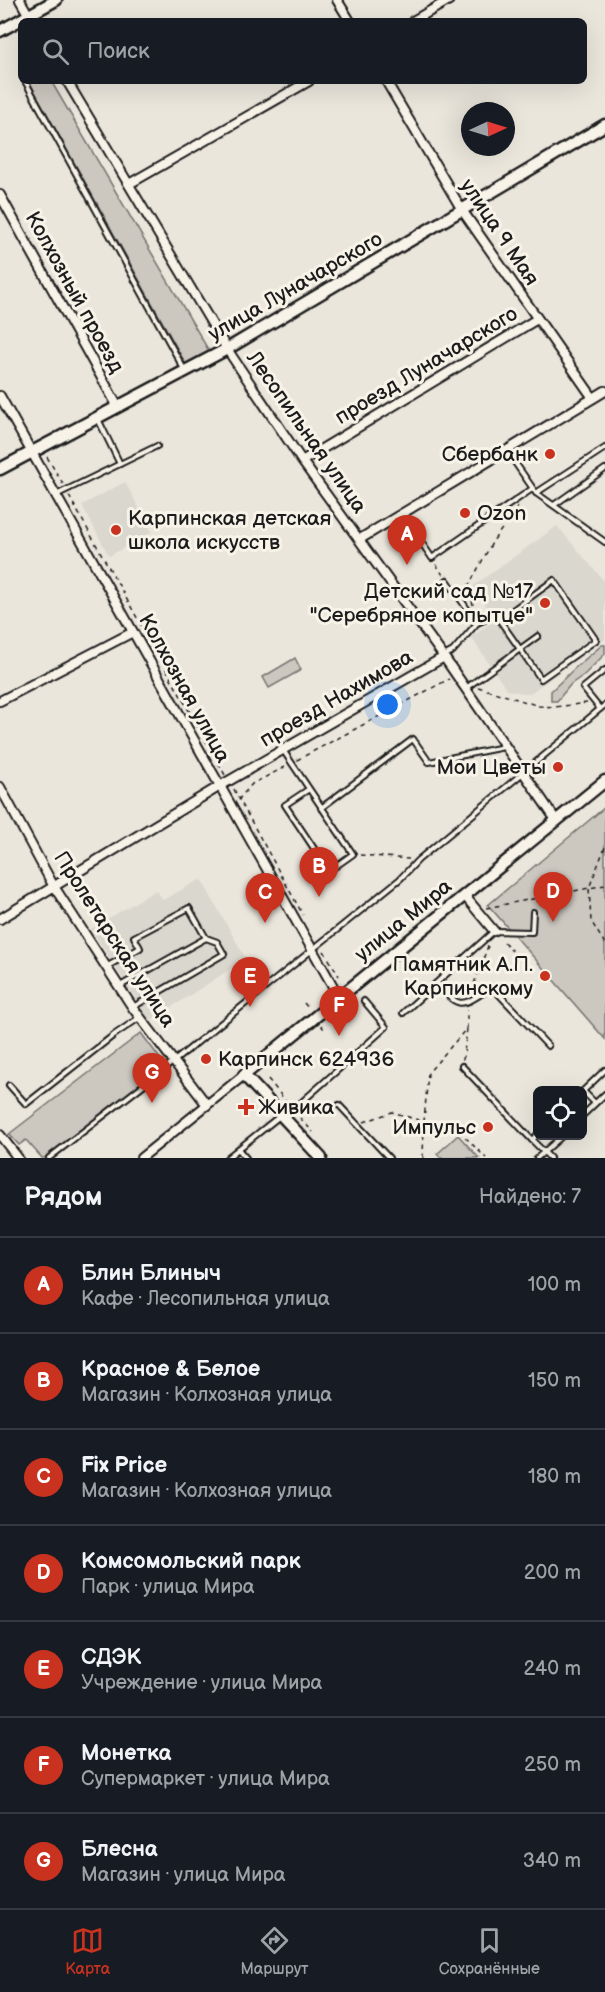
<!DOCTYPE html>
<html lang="ru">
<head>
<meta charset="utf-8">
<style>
  body { margin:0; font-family:"Balsamiq Sans",sans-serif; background:#242831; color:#f1f3f6 }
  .controls { position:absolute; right:18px; bottom:18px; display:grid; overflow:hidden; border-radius:9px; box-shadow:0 6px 24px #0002 }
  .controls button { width:54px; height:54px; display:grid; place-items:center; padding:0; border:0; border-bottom:2px solid #363941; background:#171b24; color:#f1f3f6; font:30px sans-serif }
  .compass { position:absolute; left:461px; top:102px; width:54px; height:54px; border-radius:50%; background:#171b24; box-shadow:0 6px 24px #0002; rotate:86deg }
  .you { position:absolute; left:388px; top:705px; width:21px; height:21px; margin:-15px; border:4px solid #fff; border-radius:50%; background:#1a73e8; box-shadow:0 0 0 9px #1a73e833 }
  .badge { display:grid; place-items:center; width:39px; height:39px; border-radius:50%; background:#c8321e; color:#fff; font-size:20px; font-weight:700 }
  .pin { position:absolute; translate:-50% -50px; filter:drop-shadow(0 2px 3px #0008) }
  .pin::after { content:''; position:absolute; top:32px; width:21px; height:18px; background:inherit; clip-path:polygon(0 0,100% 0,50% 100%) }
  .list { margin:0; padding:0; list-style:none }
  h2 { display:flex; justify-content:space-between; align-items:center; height:78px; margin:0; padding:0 24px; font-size:26px }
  h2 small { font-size:20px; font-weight:400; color:#9ea1a6 }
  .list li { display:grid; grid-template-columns:39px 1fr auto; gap:18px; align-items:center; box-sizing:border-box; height:96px; padding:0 24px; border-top:2px solid #363941 }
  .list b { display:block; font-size:22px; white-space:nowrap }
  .list p { margin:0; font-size:20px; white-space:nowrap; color:#9ea1a6 }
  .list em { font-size:20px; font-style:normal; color:#9ea1a6 }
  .icon { flex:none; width:33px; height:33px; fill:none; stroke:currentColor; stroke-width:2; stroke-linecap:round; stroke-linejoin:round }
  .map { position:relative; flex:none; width:605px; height:1158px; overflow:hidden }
  .search { position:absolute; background:#171b24; box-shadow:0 6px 24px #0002; left:18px; right:18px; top:18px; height:66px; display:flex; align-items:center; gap:15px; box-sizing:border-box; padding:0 21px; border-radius:9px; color:#9ea1a6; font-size:22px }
  .sheet { height:750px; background:#171b24 }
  nav { display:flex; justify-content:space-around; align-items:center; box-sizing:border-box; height:84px; border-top:2px solid #363941; background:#171b24; font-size:16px; color:#9ea1a6 }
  nav a { display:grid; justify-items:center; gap:3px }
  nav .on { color:#c8321e }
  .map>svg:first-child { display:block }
  .built { fill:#dad7ce }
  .green { fill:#ccc8c0; stroke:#74726e; stroke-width:1.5 }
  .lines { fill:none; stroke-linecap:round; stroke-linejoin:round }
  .lane-casing { stroke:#1c1c1c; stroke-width:8 }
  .street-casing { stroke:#1c1c1c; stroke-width:12 }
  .secondary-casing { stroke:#1c1c1c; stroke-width:15 }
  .path { stroke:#1c1c1c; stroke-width:1.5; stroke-dasharray:4.5 4.5; stroke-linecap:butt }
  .lane { stroke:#f7f3e8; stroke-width:4 }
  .street { stroke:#f7f3e8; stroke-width:8 }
  .secondary { stroke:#f7f3e8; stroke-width:10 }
  .poi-dot { fill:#c8321e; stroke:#f7f3e8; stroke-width:2 }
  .labels { text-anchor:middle; stroke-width:6; stroke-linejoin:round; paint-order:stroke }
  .street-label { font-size:21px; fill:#1c1c1c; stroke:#f7f3e8 }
  .poi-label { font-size:21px; fill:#1c1c1c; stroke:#f7f3e8; text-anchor:end }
</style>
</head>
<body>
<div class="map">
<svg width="605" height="1158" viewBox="0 0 605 1158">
  <rect width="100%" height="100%" fill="#eae6dc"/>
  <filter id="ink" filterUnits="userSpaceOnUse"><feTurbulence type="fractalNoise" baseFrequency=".0167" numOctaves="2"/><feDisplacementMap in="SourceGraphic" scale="12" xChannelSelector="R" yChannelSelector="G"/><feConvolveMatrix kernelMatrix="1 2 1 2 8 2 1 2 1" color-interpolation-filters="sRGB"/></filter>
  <g filter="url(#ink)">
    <g class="built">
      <polygon points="125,482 152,532 109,556 82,505"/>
      <polygon points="557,526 605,582 605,639 529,694 507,690 471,637 495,620 473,586"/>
      <polygon points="201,879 246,959 150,1021 91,929 156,890 163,900"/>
    </g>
    <g class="green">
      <polygon points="29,81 51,81 209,351 187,366"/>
      <polygon points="602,645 605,645 605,654 584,675 571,684 557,701 551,701 551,691 576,667"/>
      <polygon points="295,658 301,670 269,688 263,677"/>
      <polygon points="605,807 605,1039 488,905"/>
      <polygon points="141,1033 165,1065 46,1158 42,1158 26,1140 19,1145 9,1134"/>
      <polygon points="458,1135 479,1158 441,1158 437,1154"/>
    </g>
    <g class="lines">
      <defs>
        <g id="lane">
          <polyline points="25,81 185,371"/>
          <polyline points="98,419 120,464"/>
          <polyline points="507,451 536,493 605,542"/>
          <polyline points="536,493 605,448"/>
          <polyline points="56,495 157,446"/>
          <polyline points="554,505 605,469"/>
          <polyline points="402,514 432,558 532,489"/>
          <polyline points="447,580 477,623"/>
          <polyline points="444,656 453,651 477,623 496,615 541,679 596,640 554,580 499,620"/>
          <polyline points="466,688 538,636"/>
          <polyline points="600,709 605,705"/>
          <polyline points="283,750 353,854 329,871 285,805 309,789"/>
          <polyline points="321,808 413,739 429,762 504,747"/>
          <polyline points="106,967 140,948 134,937 189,908 206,938 120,986"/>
          <path d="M437,984C461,1012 463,1005 492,987L548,1046"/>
          <polyline points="133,1007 224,954 217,942 206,938"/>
          <polyline points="403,1013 494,931 532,932 533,912"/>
          <polyline points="462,1066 532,1140 538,1134"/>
          <polyline points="9,1085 26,1104 114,1035 139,1018"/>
          <polyline points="583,1091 595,1103"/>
          <polyline points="582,1092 605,1070"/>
          <polyline points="339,1105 389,1158"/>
          <polyline points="582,1116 605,1094"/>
          <polyline points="285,1117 386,1027 364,1001"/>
          <polyline points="532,1140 544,1152 537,1158"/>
          <polyline points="238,1149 246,1158"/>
          <polyline points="49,1158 173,1062 400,879 418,860 600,709 583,688 605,670"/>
          <polyline points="227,1158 281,1115"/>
          <polyline points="550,1158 544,1152 562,1136"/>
        </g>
        <g id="street">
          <polyline points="20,0 32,21"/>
          <polyline points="337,0 350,21"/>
          <polyline points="413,21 449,0"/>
          <polyline points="67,81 227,349 302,461 444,657 556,820"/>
          <polyline points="386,81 462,210 593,398"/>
          <polyline points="129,184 309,81"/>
          <polyline points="0,195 118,407"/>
          <polyline points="0,396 339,997"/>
          <polyline points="302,461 537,319"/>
          <polyline points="360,539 605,391"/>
          <polyline points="0,701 133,632"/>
          <polyline points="0,787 53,885 133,1008 207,1105"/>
          <polyline points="464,895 494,931"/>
          <polyline points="0,919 220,786 444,657"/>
          <polyline points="0,1135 18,1158"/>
          <polyline points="141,1158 244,1075"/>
        </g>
        <g id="secondary">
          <polyline points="0,31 56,0"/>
          <polyline points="0,469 227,349 605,125"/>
          <polyline points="321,1158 244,1075 605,781"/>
        </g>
      </defs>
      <use href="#lane" class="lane-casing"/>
      <use href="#street" class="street-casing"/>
      <use href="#secondary" class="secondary-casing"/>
      <g class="path">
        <polyline points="47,457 63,484"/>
        <polyline points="69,496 225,775"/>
        <polyline points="436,564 443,575"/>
        <polyline points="473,605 469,585 493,541 518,507"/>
        <polyline points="478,687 539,706 555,707 587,703"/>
        <polyline points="297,760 449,679"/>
        <polyline points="285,767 252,784 239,799 303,915"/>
        <polyline points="234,789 238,798"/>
        <polyline points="605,847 589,888 591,921 605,944"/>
        <polyline points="360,855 409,859"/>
        <polyline points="486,908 605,885"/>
        <polyline points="504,942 512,951"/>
        <polyline points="324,951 339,976"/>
        <polyline points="471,992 488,946"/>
        <polyline points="304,1003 309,1009"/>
        <polyline points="321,1025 326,1032"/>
        <polyline points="463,1060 467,1029"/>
        <polyline points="268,1079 288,1104"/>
        <polyline points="302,1111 322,1110 332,1107"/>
        <polyline points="300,1118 313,1132"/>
        <polyline points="364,1122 392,1112 461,1133 486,1158"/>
        <polyline points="423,1158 424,1122 428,1073 467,1028 467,1009"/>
      </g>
      <use href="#lane" class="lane"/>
      <use href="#street" class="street"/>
      <use href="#secondary" class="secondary"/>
    </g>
  </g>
  <g class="poi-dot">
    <circle cx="550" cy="454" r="6"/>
    <circle cx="465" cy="513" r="6"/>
    <circle cx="116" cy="530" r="6"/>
    <circle cx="545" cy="603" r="6"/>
    <circle cx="558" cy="767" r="6"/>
    <circle cx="545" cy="976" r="6"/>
    <circle cx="206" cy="1059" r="6"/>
    <path d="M243 1098h6v6h6v6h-6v6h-6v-6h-6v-6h6z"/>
    <circle cx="488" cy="1127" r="6"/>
  </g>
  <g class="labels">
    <g class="street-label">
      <text transform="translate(500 232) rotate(56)" y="7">улица 9 Мая</text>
      <text transform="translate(295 286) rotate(-30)" y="7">улица Луначарского</text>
      <text transform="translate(75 292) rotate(61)" y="7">Колхозный проезд</text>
      <text transform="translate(426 365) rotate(-31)" y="7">проезд Луначарского</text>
      <text transform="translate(307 432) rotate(55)" y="7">Лесопильная улица</text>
      <text transform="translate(185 688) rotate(61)" y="7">Колхозная улица</text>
      <text transform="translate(336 698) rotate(-30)" y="7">проезд Нахимова</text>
      <text transform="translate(403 920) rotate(-39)" y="7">улица Мира</text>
      <text transform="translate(115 939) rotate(57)" y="7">Пролетарская улица</text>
    </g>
    <g class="poi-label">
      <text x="538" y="461">Сбербанк</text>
      <text x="477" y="520" text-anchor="start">Ozon</text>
      <text x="128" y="525" text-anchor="start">Карпинская детская<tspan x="128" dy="24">школа искусств</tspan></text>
      <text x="533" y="598">Детский сад №17<tspan x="533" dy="24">"Серебряное копытце"</tspan></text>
      <text x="546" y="774">Мои Цветы</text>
      <text x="533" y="971">Памятник А.П.<tspan x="533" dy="24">Карпинскому</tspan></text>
      <text x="218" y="1066" text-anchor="start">Карпинск 624936</text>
      <text x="258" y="1114" text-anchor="start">Живика</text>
      <text x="476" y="1134">Импульс</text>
    </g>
  </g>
</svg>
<div class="controls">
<button><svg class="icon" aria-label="locate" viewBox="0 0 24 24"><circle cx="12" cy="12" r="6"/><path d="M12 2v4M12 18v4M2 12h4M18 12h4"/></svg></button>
</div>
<svg class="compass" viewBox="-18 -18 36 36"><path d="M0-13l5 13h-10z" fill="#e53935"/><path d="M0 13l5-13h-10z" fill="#9ea1a6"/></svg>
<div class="you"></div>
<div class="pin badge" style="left:407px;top:565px">A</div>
<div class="pin badge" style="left:319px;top:897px">B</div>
<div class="pin badge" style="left:265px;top:923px">C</div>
<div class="pin badge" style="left:553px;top:922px">D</div>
<div class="pin badge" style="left:250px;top:1007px">E</div>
<div class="pin badge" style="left:339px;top:1036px">F</div>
<div class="pin badge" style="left:152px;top:1103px">G</div>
<div class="search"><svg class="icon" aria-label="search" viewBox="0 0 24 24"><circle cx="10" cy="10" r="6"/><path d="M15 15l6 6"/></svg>Поиск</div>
</div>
<section class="sheet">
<h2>Рядом<small>Найдено: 7</small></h2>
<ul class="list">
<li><span class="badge">A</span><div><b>Блин Блиныч</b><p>Кафе · Лесопильная улица</p></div><em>100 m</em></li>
<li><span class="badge">B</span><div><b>Красное &amp; Белое</b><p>Магазин · Колхозная улица</p></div><em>150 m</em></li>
<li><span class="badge">C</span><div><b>Fix Price</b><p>Магазин · Колхозная улица</p></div><em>180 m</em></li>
<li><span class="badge">D</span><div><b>Комсомольский парк</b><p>Парк · улица Мира</p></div><em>200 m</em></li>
<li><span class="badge">E</span><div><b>СДЭК</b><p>Учреждение · улица Мира</p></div><em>240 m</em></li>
<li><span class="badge">F</span><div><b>Монетка</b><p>Супермаркет · улица Мира</p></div><em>250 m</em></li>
<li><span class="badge">G</span><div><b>Блесна</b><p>Магазин · улица Мира</p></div><em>340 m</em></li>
</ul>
</section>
<nav>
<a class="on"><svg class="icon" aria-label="map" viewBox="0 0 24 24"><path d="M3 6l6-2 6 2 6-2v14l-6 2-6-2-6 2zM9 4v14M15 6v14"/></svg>Карта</a>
<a><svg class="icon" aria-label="directions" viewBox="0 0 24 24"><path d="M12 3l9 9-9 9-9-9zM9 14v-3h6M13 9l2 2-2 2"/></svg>Маршрут</a>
<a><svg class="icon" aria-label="saved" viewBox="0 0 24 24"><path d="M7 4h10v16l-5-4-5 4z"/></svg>Сохранённые</a>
</nav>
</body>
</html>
